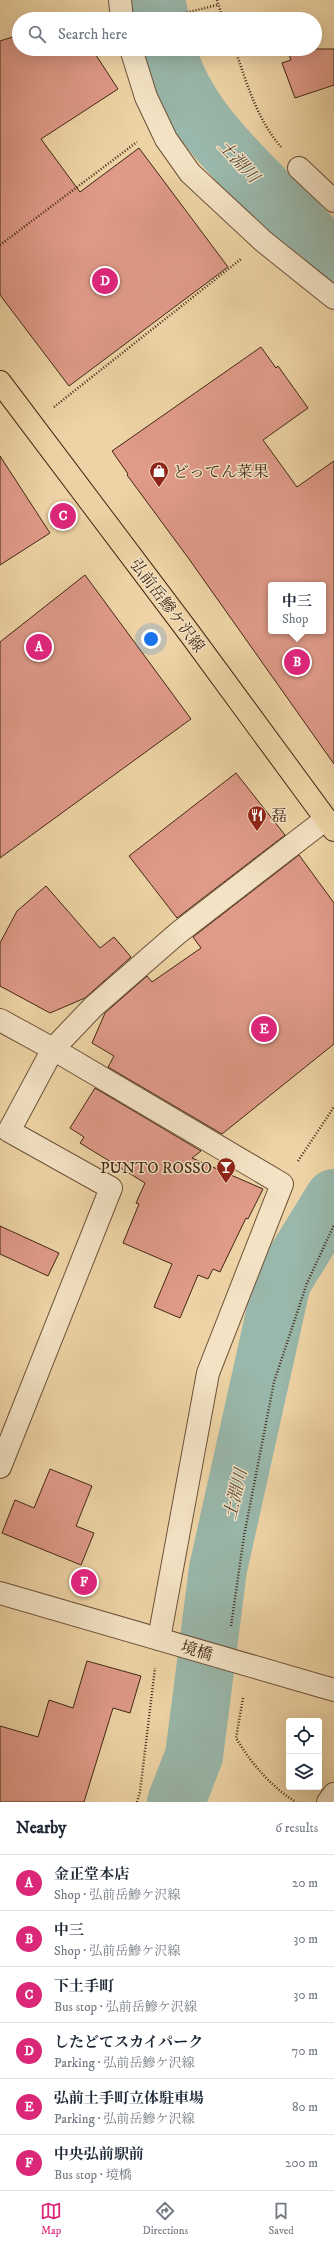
<!DOCTYPE html>
<html lang="en">
<head>
<meta charset="utf-8">
<style>
  body { margin:0; font-family:"IM FELL DW Pica","Noto Serif JP",serif; background:#f2f2f3; color:#1f2937 }
  .controls { position:absolute; right:12px; bottom:12px; display:grid; overflow:hidden; border-radius:4px; box-shadow:0 4px 16px #0002 }
  .controls button { width:36px; height:36px; display:grid; place-items:center; padding:0; border:0; border-bottom:1px solid #e0e1e3; background:#fff; color:#1f2937; font:20px sans-serif }
  .you { position:absolute; left:151px; top:639px; width:14px; height:14px; margin:-10px; border:3px solid #fff; border-radius:50%; background:#1a73e8; box-shadow:0 0 0 6px #1a73e833 }
  .badge { display:grid; place-items:center; width:26px; height:26px; border-radius:50%; background:#db2777; color:#fff; font-size:13px; font-weight:700 }
  .pin { position:absolute; translate:-50% -50%; border:2px solid #fff; box-shadow:0 1px 4px #0006 }
  .popup { position:absolute; left:268px; top:582px; width:58px; height:52px; box-sizing:border-box; display:grid; place-content:center; border-radius:4px; background:#fff; filter:drop-shadow(0 1px 3px #0005); font-size:13px; white-space:nowrap; color:#747a83 }
  .popup b { font-size:15px; color:#1f2937 }
  .popup::after { content:''; position:absolute; left:50%; top:100%; margin-left:-8px; border:8px solid transparent; border-top-color:#fff }
  .list { margin:0; padding:0; list-style:none }
  h2 { display:flex; justify-content:space-between; align-items:center; height:52px; margin:0; padding:0 16px; font-size:17px }
  h2 small { font-size:13px; font-weight:400; color:#747a83 }
  .list li { display:grid; grid-template-columns:26px 1fr auto; gap:12px; align-items:center; box-sizing:border-box; height:56px; padding:0 16px; border-top:1px solid #e0e1e3 }
  .list b { display:block; font-size:15px; white-space:nowrap }
  .list p { margin:0; font-size:13px; white-space:nowrap; color:#747a83 }
  .list em { font-size:13px; font-style:normal; color:#747a83 }
  .icon { flex:none; width:22px; height:22px; fill:none; stroke:currentColor; stroke-width:2; stroke-linecap:round; stroke-linejoin:round }
  .map { position:relative; flex:none; width:334px; height:1802px; overflow:hidden }
  .search { position:absolute; background:#fff; box-shadow:0 4px 16px #0002; left:12px; right:12px; top:12px; height:44px; display:flex; align-items:center; gap:10px; box-sizing:border-box; padding:0 14px; border-radius:22px; color:#747a83; font-size:15px }
  .sheet { height:388px; background:#fff }
  nav { display:flex; justify-content:space-around; align-items:center; box-sizing:border-box; height:56px; border-top:1px solid #e0e1e3; background:#fff; font-size:11px; color:#747a83 }
  nav a { display:grid; justify-items:center; gap:2px }
  nav .on { color:#db2777 }
  .map>svg:first-child { display:block }
  .lines { fill:none; stroke-linecap:round; stroke-linejoin:round }
  .river { stroke:#99b7aa; stroke-width:58 }
  .building { fill:#df9a88; stroke:#422715; fill-rule:evenodd }
  .minor-casing { stroke:#6d5239; stroke-width:24 }
  .major-casing { stroke:#422715; stroke-width:24 }
  .path { stroke:#422715; stroke-width:2.5; stroke-dasharray:1 2; stroke-linecap:butt }
  .minor { stroke:#f3e2c4; stroke-width:22 }
  .major { stroke:#edd3a5; stroke-width:22 }
  .labels { text-anchor:middle; stroke-width:3; stroke-linejoin:round; paint-order:stroke }
  .poi-label { font-size:16px; fill:#422715; stroke:#f3e2c4; text-anchor:start }
  .street-label { font-size:16px; fill:#422715; stroke:#f3e2c4 }
  .water-label { font-size:17px; font-style:italic; fill:#584b3a; stroke:#f3e2c4 }
</style>
</head>
<body>
<div class="map">
<svg width="334" height="1802" viewBox="0 0 334 1802">
  <rect width="100%" height="100%" fill="#edd3a5"/>
  <filter id="stains"><feTurbulence type="fractalNoise" baseFrequency=".005" numOctaves="4"/><feColorMatrix values="0 0 0 0 .2 0 0 0 0 .09 0 0 0 0 .02 0 0 0 .5 -.17"/></filter>
  <radialGradient id="worn" r=".72"><stop offset=".6" stop-color="#630" stop-opacity="0"/><stop offset="1" stop-color="#630" stop-opacity=".3"/></radialGradient>
  <g class="lines">
    <g class="river">
      <polyline points="156,0 160,19"/>
      <path d="M167,49C183,112 235,159 279,204C297,222 314,241 334,257"/>
      <polyline points="176,1802 194,1756 218,1569 282,1282 334,1198"/>
    </g>
  </g>
  <g class="building">
    <polygon points="19,35 19,49 92,49 118,89 41,139 80,192 139,148 228,267 69,386 0,295 0,41"/>
    <polygon points="287,49 334,49 334,85 295,98 282,63 291,60"/>
    <path d="M261,347L276,368L278,366L308,408L263,440L297,487L334,461V764L189,559L127,475L128,474L112,451ZM271,585H323V631H271Z"/>
    <polygon points="0,456 50,533 0,565"/>
    <polygon points="85,575 191,719 0,858 0,642"/>
    <polygon points="236,773 285,835 177,918 129,856"/>
    <polygon points="299,855 334,903 334,1044 222,1134 108,1067 114,1056 92,1043 105,1013 147,976 152,982 201,948 193,937"/>
    <polygon points="46,886 100,948 114,937 131,957 85,998 50,1013 0,986 0,943 17,911"/>
    <polygon points="95,1088 201,1151 192,1158 263,1189 248,1219 246,1218 220,1272 213,1269 208,1279 198,1275 180,1318 154,1307 172,1264 123,1243 139,1204 136,1203 145,1183 80,1143 84,1137 70,1128"/>
    <polygon points="0,1226 59,1253 48,1276 0,1254"/>
    <polygon points="50,1469 92,1486 76,1526 94,1533 81,1565 2,1533 15,1500 34,1508"/>
    <polygon points="87,1661 141,1676 130,1713 113,1708 84,1802 0,1802 0,1726 38,1737 49,1700 73,1708"/>
  </g>
  <g class="lines">
    <defs>
      <g id="minor">
        <polyline points="120,0 122,19"/>
        <polyline points="131,49 146,97 166,139 190,173 263,241 334,298"/>
        <polyline points="299,168 334,201"/>
        <polyline points="0,1020 53,1049 282,1184 208,1373 159,1639"/>
        <polyline points="0,1467 111,1188 9,1131 53,1049 93,1007 178,933 326,819"/>
        <polyline points="0,1593 334,1690"/>
        <polyline points="328,1802 334,1794"/>
      </g>
      <polyline id="major" points="0,382 190,634 334,830"/>
    </defs>
    <use href="#minor" class="minor-casing"/>
    <use href="#major" class="major-casing"/>
    <g class="path">
      <polyline points="217,0 223,19"/>
      <polyline points="181,14 217,5"/>
      <path d="M235,49C247,84 257,119 281,147"/>
      <polyline points="0,245 137,142"/>
      <polyline points="54,407 241,259"/>
      <polyline points="298,1161 334,1107"/>
      <polyline points="231,1626 244,1536 274,1382 307,1283 334,1225"/>
      <path d="M243,1698L236,1738C251,1763 271,1787 296,1802"/>
      <polyline points="137,1802 140,1792 155,1668"/>
    </g>
    <use href="#minor" class="minor"/>
    <use href="#major" class="major"/>
  </g>
  <defs>
    <symbol id="shop-pin" viewBox="-11 -11 22 30"><path d="M0 17L-7.5 6A9.5 9.5 0 1 1 7.5 6Z" fill="#8f2418" stroke="#f3e2c4"/><path d="M-5-2.5h2.3a2.7 3.5 0 0 1 5.4 0H5L5.5 6h-11ZM-1.5-2.5h3a1.5 2.3 0 0 0-3 0Z" fill="#fff"/></symbol>
    <symbol id="restaurant-pin" viewBox="-11 -11 22 30"><path d="M0 17L-7.5 6A9.5 9.5 0 1 1 7.5 6Z" fill="#8f2418" stroke="#f3e2c4"/><path d="M-5-6h1v4h1v-4h1v4h1v-4h1v5L-1.5 .5V6h-2V.5L-5-1ZM5-6V6H3V1.5H1.5Q1.5-4 5-6Z" fill="#fff"/></symbol>
    <symbol id="bar-pin" viewBox="-11 -11 22 30"><path d="M0 17L-7.5 6A9.5 9.5 0 1 1 7.5 6Z" fill="#8f2418" stroke="#f3e2c4"/><path d="M-6-5H6L.8 .8V4.5H3.5V6h-7V4.5H-.8V.8Z" fill="#fff"/></symbol>
  </defs>
  <g fill-rule="evenodd">
    <use href="#shop-pin" x="148" y="460" width="22" height="30"/>
    <use href="#restaurant-pin" x="246" y="804" width="22" height="30"/>
    <use href="#bar-pin" x="215" y="1156" width="22" height="30"/>
  </g>
  <g class="labels">
    <g class="poi-label">
      <text x="173" y="477">どってん菜果</text>
      <text x="271" y="821">磊</text>
      <text x="212" y="1173" text-anchor="end">PUNTO ROSSO</text>
    </g>
    <g class="street-label">
      <text transform="translate(168 605) rotate(53)" y="6">弘前岳鰺ケ沢線</text>
      <text transform="translate(197 1650) rotate(17)" y="6">境橋</text>
    </g>
    <g class="water-label">
      <text transform="translate(239 161) rotate(47)" y="6">土淵川</text>
      <text transform="translate(235 1494) rotate(-77)" y="6">土淵川</text>
    </g>
  </g>
  <rect width="100%" height="100%" filter="url(#stains)"/>
  <rect width="100%" height="100%" fill="url(#worn)"/>
</svg>
<div class="controls">
<button><svg class="icon" aria-label="locate" viewBox="0 0 24 24"><circle cx="12" cy="12" r="6"/><path d="M12 2v4M12 18v4M2 12h4M18 12h4"/></svg></button>
<button><svg class="icon" aria-label="layers" viewBox="0 0 24 24"><path d="M12 4l9 5-9 5-9-5zM3 14l9 5 9-5"/></svg></button>
</div>
<div class="you"></div>
<div class="pin badge" style="left:39px;top:647px">A</div>
<div class="pin badge" style="left:297px;top:662px">B</div>
<div class="popup"><b>中三</b>Shop</div>
<div class="pin badge" style="left:63px;top:516px">C</div>
<div class="pin badge" style="left:105px;top:281px">D</div>
<div class="pin badge" style="left:264px;top:1029px">E</div>
<div class="pin badge" style="left:84px;top:1582px">F</div>
<div class="search"><svg class="icon" aria-label="search" viewBox="0 0 24 24"><circle cx="10" cy="10" r="6"/><path d="M15 15l6 6"/></svg>Search here</div>
</div>
<section class="sheet">
<h2>Nearby<small>6 results</small></h2>
<ul class="list">
<li><span class="badge">A</span><div><b>金正堂本店</b><p>Shop · 弘前岳鰺ケ沢線</p></div><em>20 m</em></li>
<li><span class="badge">B</span><div><b>中三</b><p>Shop · 弘前岳鰺ケ沢線</p></div><em>30 m</em></li>
<li><span class="badge">C</span><div><b>下土手町</b><p>Bus stop · 弘前岳鰺ケ沢線</p></div><em>30 m</em></li>
<li><span class="badge">D</span><div><b>したどてスカイパーク</b><p>Parking · 弘前岳鰺ケ沢線</p></div><em>70 m</em></li>
<li><span class="badge">E</span><div><b>弘前土手町立体駐車場</b><p>Parking · 弘前岳鰺ケ沢線</p></div><em>80 m</em></li>
<li><span class="badge">F</span><div><b>中央弘前駅前</b><p>Bus stop · 境橋</p></div><em>200 m</em></li>
</ul>
</section>
<nav>
<a class="on"><svg class="icon" aria-label="map" viewBox="0 0 24 24"><path d="M3 6l6-2 6 2 6-2v14l-6 2-6-2-6 2zM9 4v14M15 6v14"/></svg>Map</a>
<a><svg class="icon" aria-label="directions" viewBox="0 0 24 24"><path d="M12 3l9 9-9 9-9-9zM9 14v-3h6M13 9l2 2-2 2"/></svg>Directions</a>
<a><svg class="icon" aria-label="saved" viewBox="0 0 24 24"><path d="M7 4h10v16l-5-4-5 4z"/></svg>Saved</a>
</nav>
</body>
</html>
